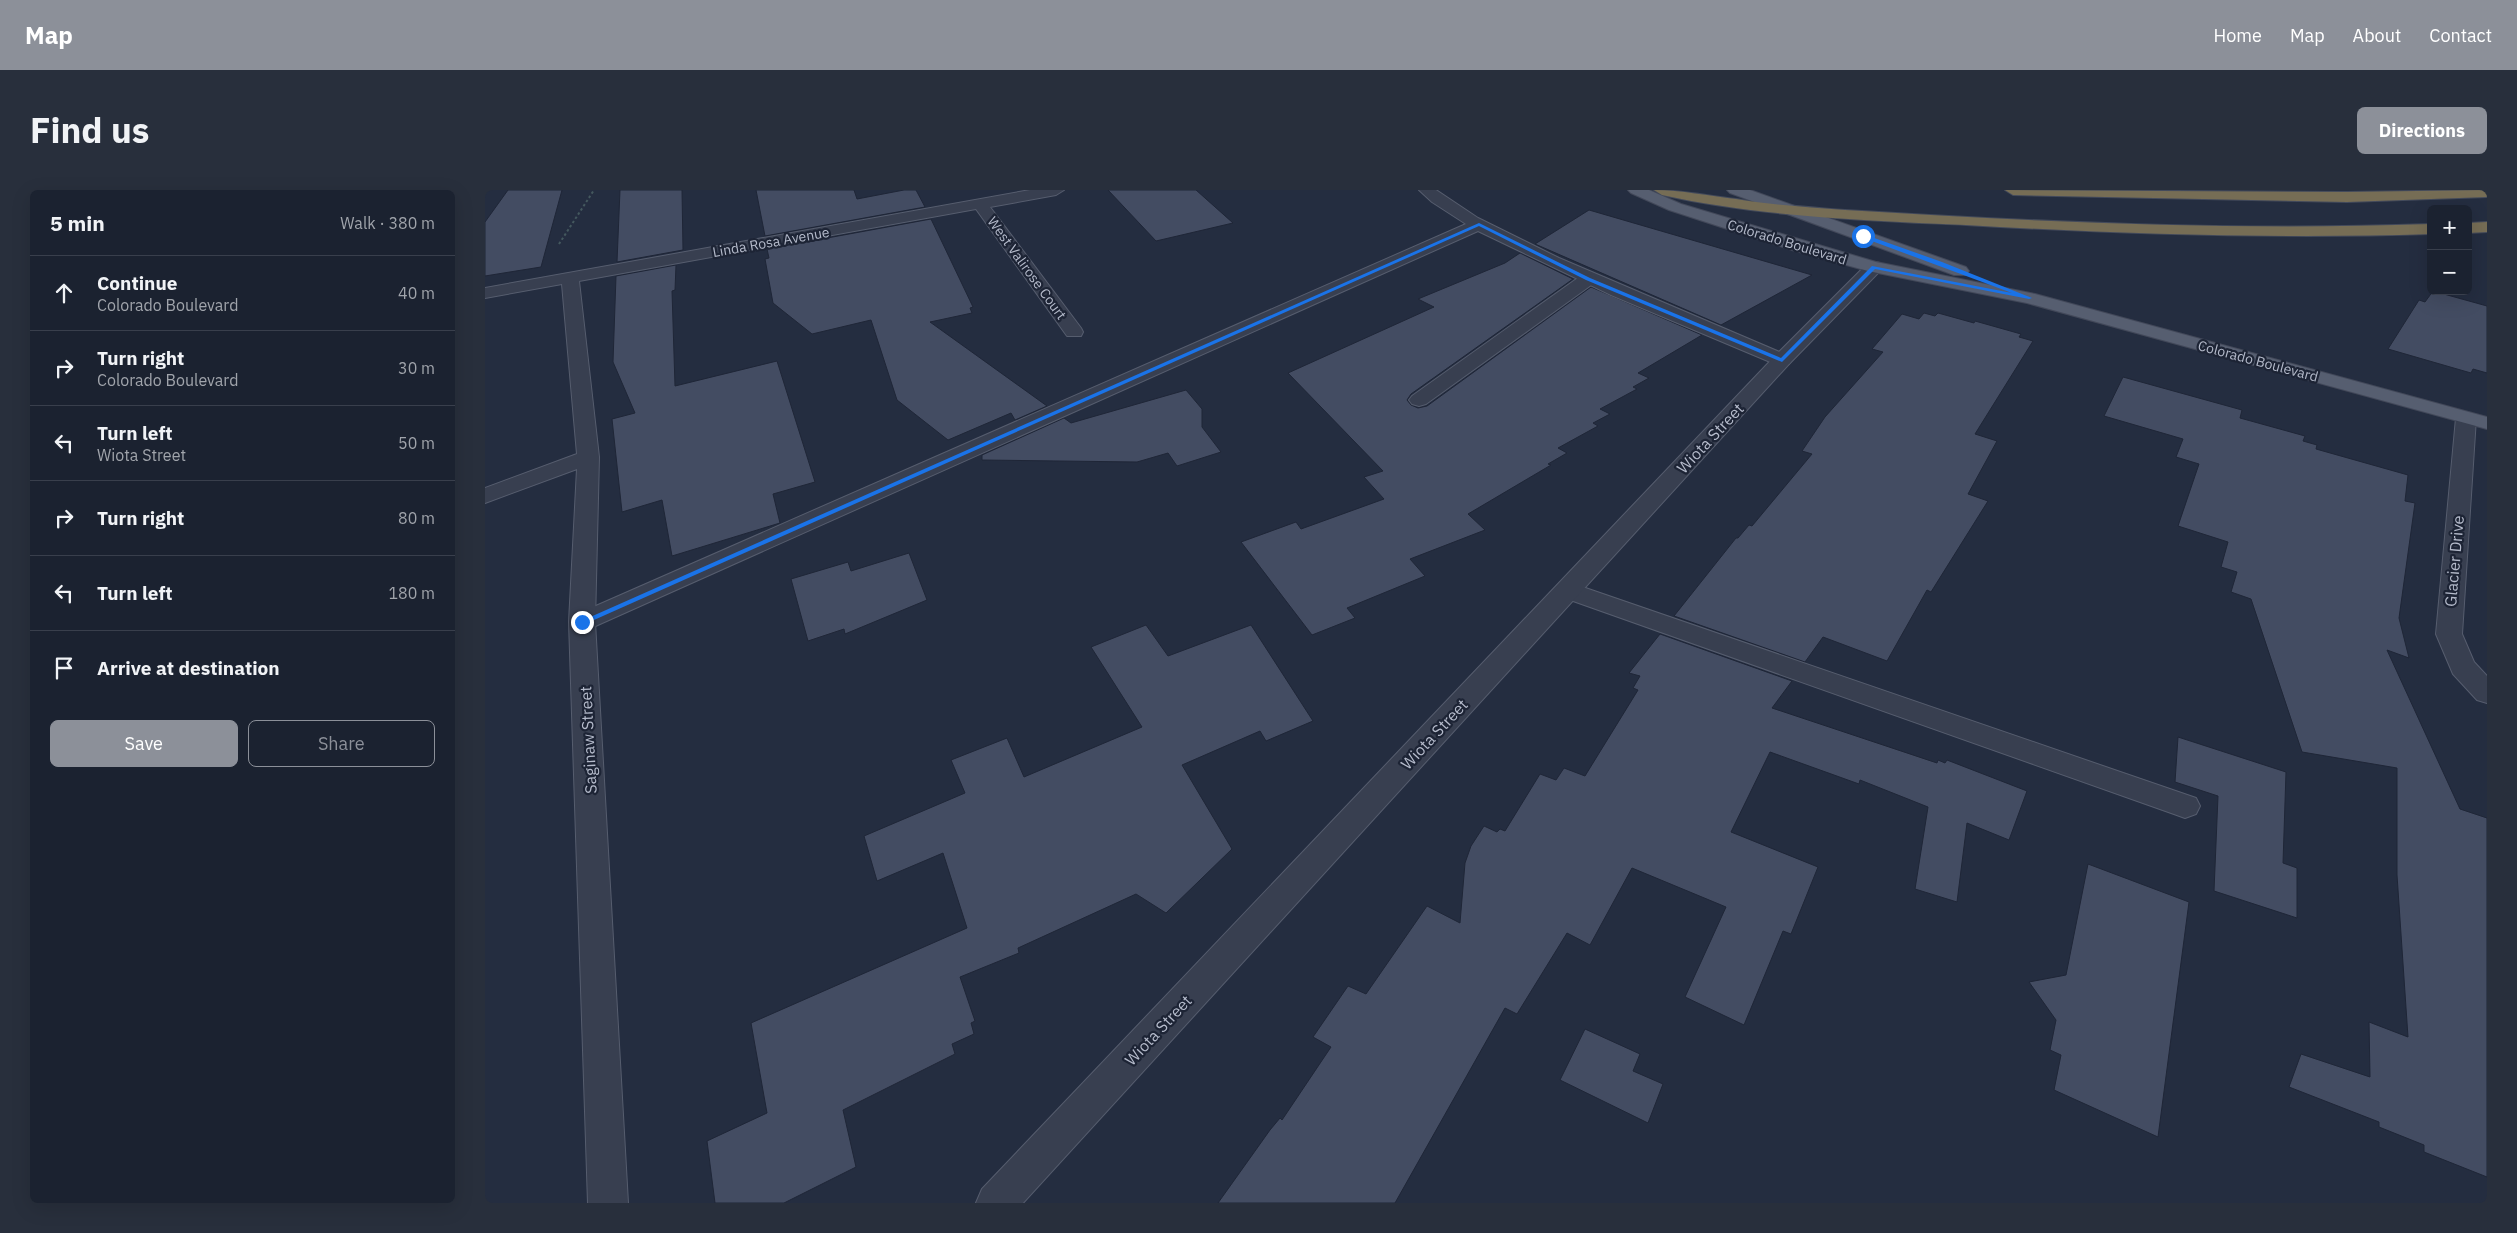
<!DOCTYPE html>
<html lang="en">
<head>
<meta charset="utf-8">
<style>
  body { margin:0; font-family:"IBM Plex Sans",sans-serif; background:#282f3c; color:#f1f3f6 }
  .controls { position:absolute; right:15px; top:15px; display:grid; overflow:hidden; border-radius:8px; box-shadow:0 5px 20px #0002 }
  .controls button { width:45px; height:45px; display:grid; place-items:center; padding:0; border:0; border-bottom:1px solid #393f4c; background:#1b2230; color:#f1f3f6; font:25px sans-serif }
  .stop { position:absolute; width:15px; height:15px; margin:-11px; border:4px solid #1a73e8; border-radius:50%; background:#fff }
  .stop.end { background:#1a73e8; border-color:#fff; box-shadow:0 1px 5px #0008 }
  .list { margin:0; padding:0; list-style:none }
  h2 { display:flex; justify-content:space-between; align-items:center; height:65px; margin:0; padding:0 20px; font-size:21px }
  h2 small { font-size:16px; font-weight:400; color:#a0a4ab }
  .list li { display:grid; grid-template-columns:32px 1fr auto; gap:15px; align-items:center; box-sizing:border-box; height:75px; padding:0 20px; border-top:1px solid #393f4c }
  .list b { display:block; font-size:19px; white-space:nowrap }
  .list p { margin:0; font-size:16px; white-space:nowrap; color:#a0a4ab }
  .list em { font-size:16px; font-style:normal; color:#a0a4ab }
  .actions { display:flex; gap:10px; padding:15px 20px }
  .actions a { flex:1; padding:11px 0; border:1px solid #8c9099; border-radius:8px; text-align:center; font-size:18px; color:#8c9099 }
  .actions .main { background:#8c9099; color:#fff }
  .icon { flex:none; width:28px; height:28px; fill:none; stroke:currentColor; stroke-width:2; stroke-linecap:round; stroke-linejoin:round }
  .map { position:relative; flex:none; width:2002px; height:1013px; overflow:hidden; border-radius:8px }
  header { display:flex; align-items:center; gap:30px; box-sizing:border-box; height:70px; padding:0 25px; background:#8c9099; color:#fff }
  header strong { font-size:24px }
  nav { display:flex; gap:28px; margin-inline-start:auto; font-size:18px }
  .intro { display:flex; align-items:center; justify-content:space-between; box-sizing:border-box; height:120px; padding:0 30px }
  h1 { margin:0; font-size:35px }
  .button { padding:12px 22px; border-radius:8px; background:#8c9099; color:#fff; font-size:18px; font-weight:700 }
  main { display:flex; gap:30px; padding:0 30px }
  aside { flex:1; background:#1b2230; border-radius:8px; box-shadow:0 5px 20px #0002 }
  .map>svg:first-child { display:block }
  .building { fill:#434c62; stroke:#1f2637 }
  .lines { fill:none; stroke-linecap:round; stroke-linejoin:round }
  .service-casing { stroke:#565d6e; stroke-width:2 }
  .minor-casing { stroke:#565d6e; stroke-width:2 }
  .primary-casing { stroke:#424859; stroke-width:2 }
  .motorway-casing { stroke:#434a5b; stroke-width:2 }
  .path { stroke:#44585e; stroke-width:2; stroke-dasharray:2.5 2.5; stroke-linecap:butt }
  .service { fill:#383f50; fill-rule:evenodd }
  .minor { fill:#383f50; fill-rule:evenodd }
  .primary { fill:#565e70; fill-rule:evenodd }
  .motorway { fill:#766d55; fill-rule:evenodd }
  .route { fill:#1a73e8 }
  .labels { text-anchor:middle; stroke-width:4.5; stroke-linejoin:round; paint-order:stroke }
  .far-street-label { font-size:14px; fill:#b5bbcb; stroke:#1d2435 }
  .street-label { font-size:16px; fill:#b5bbcb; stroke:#1d2435 }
</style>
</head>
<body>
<header>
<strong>Map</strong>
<nav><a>Home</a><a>Map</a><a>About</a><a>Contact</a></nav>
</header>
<div class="intro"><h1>Find us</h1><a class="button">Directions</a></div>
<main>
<aside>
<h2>5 min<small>Walk · 380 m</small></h2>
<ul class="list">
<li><svg class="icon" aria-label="ahead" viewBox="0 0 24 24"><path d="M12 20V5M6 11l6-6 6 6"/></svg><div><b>Continue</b><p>Colorado Boulevard</p></div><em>40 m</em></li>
<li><svg class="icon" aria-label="right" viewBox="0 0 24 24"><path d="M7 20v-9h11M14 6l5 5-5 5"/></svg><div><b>Turn right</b><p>Colorado Boulevard</p></div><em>30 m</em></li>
<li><svg class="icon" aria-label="left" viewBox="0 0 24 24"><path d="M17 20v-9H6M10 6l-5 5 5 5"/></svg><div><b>Turn left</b><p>Wiota Street</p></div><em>50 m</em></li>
<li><svg class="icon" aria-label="right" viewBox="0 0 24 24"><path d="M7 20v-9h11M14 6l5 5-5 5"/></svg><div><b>Turn right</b></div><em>80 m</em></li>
<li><svg class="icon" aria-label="left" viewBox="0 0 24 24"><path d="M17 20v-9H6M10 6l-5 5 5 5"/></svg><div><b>Turn left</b></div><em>180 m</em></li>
<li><svg class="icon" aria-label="arrive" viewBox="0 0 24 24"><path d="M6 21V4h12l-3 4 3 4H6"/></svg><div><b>Arrive at destination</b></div></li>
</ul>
<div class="actions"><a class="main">Save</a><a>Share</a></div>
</aside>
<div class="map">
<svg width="2002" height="1013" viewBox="0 0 2002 1013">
  <rect width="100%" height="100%" fill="#242d40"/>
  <g class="building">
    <polygon points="23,0 77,0 56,77 0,86 0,32"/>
    <polygon points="135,0 197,0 198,60 132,72"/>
    <polygon points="271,0 369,0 372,9 419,0 431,0 440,17 280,46"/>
    <polygon points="623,0 711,0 748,33 671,51"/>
    <polygon points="1104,20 1327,85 1236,135 1050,54"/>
    <polygon points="446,29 488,117 485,118 487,123 445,132 562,216 530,230 526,223 463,250 412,210 386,130 327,144 288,113 280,69 284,68 282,59"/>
    <polygon points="1035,63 1088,89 926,204 922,210 926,215 933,218 942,216 1106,97 1217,145 1153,183 1164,188 1148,197 1152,199 1115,219 1125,224 1108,233 1113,236 1073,258 1082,263 1063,274 1066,275 983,324 1000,340 925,369 940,386 862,418 870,428 827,445 756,352 811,332 816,339 899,309 879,287 898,281 803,183 949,117 933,109 1020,73"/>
    <polygon points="191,75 190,100 187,101 190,196 292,171 330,292 288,304 295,333 187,366 177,310 137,322 127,229 150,223 128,172 131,86"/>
    <polygon points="1948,101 2002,116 2002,183 1988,179 1986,183 1903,159 1934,110 1940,112"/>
    <polygon points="1439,123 1450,126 1453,123 1489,133 1490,131 1536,144 1534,147 1548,151 1490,244 1512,251 1483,304 1503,311 1446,402 1442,400 1402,471 1338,447 1320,472 1189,426 1251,348 1253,348 1264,335 1267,336 1327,264 1317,261 1340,227 1398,162 1387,159 1417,124 1434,129"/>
    <polygon points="1638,187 1757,220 1755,228 1820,246 1818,251 1832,255 1831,259 1923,285 1920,311 1930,313 1914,428 1924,468 1902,460 1975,619 2002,628 2002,987 1939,962 1939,955 1894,937 1894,932 1804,897 1816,864 1885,887 1884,832 1923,847 1912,685 1912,578 1817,562 1766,409 1746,402 1752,382 1736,377 1743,352 1693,336 1714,274 1691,267 1698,249 1619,226"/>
    <polygon points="701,200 717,219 717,237 736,262 692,276 683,263 652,272 497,270 497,265 579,228 586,233"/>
    <polygon points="424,363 442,410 360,444 359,439 323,451 306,389 363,372 366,381"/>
    <polygon points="661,435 683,466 766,435 828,531 781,551 775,541 697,575 747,659 681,723 651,704 533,758 534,763 475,787 490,831 486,833 489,844 467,854 470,864 358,920 371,977 299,1013 230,1013 222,951 282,923 266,833 482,738 458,663 392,691 379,646 480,603 466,570 522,548 539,587 657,537 606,457"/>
    <polygon points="1175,444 1307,491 1287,518 1452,573 1453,570 1460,573 1462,570 1542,601 1524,650 1482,633 1472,712 1430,699 1443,617 1375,590 1374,594 1285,562 1246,642 1333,677 1306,744 1298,741 1259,835 1200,807 1241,717 1147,678 1105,755 1082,743 1032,824 1020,818 910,1013 733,1013 785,940 795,928 797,930 846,857 828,847 863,796 881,804 942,716 975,733 980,673 986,656 999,636 1012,642 1015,639 1020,641 1055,584 1071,590 1079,578 1100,586 1153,500 1148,498 1155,486 1144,483"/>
    <polygon points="1693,547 1801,582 1798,673 1812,678 1812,728 1729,701 1733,606 1690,592"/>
    <polygon points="1603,674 1704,712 1673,947 1569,900 1576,865 1565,860 1571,830 1544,792 1581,785"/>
    <polygon points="1100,839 1155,864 1148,881 1178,894 1163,933 1075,890"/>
  </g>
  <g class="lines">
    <defs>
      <g id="service">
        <polygon points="934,0 951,0 993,28 1074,68 1304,166 1307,170 1304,174 1290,174 1126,105 993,41 106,438 97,441 88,438 84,432 88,426 981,34 947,12"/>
        <polygon points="1083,392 1711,608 1715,616 1711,624 1700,628 1689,624 1074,406 1071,400 1074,394"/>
      </g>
      <g id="minor">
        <polygon points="545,0 579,0 571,5 505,17 596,138 598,142 596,146 582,146 491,19 94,91 114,267 110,432 143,1013 103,1013 84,432 92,279 0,313 0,298 92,264 77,94 0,108 0,98"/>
        <polygon points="1389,72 1395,73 1398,77 1395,81 1304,174 538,1013 491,1013 497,999 1290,166 1383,73"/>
        <polygon points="1103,84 1109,85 1112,89 1109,93 941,214 934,216 927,214 924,210 927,206 1097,85"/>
        <polygon points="1981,222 1988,224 1991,228 1977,444 1989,472 2002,486 2002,513 1992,510 1968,484 1951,444 1971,228 1974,224"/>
      </g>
      <g id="primary">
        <polygon points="1143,0 1164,0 1196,14 1391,72 1550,104 2002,227 2002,239 1542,113 1383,81 1307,60 1184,20 1146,3"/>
        <polygon points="1242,0 1265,0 1481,77 1484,81 1481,85 1469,85 1245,3"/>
      </g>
      <g id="motorway">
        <path d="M1169,0C1197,0 1223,6 1251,9C1287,15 1323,17 1360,20C1555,32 1750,41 1946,34V44C1791,49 1636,44 1481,35C1379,30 1277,27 1177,5Z"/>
        <polygon points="1520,0 1862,2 2002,0 2002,7 1862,12 1528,5"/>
        <polygon points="2002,32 2002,42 1983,43 1983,33"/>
      </g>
    </defs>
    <use href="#service" class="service-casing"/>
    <use href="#minor" class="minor-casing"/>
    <use href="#primary" class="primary-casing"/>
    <use href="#motorway" class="motorway-casing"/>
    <polyline class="path" points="74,54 109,0"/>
    <use href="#service" class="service"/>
    <use href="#minor" class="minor"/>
    <use href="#primary" class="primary"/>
    <use href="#motorway" class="motorway"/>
  </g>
  <polygon class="route" points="994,33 1105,88 1296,168 1387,76 1527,103 1376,47 1378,44 1457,72 1547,108 1544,109 1390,79 1297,172 1101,90 994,36 100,434 94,432"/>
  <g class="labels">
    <g class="far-street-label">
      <text transform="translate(286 52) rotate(-10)" y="5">Linda Rosa Avenue</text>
      <text transform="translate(1302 52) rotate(17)" y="5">Colorado Boulevard</text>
      <text transform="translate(542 78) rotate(54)" y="5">West Valirose Court</text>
      <text transform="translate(1773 171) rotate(15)" y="5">Colorado Boulevard</text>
    </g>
    <g class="street-label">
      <text transform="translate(1225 248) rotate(-47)" y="6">Wiota Street</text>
      <text transform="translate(1969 371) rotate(-85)" y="6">Glacier Drive</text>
      <text transform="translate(949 544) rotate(-47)" y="6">Wiota Street</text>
      <text transform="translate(103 550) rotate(-93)" y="6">Saginaw Street</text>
      <text transform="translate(673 840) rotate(-47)" y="6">Wiota Street</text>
    </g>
  </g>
</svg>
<div class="controls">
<button>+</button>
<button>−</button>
</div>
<div class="stop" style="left:1378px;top:46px"></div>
<div class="stop end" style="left:97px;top:432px"></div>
</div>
</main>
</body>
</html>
